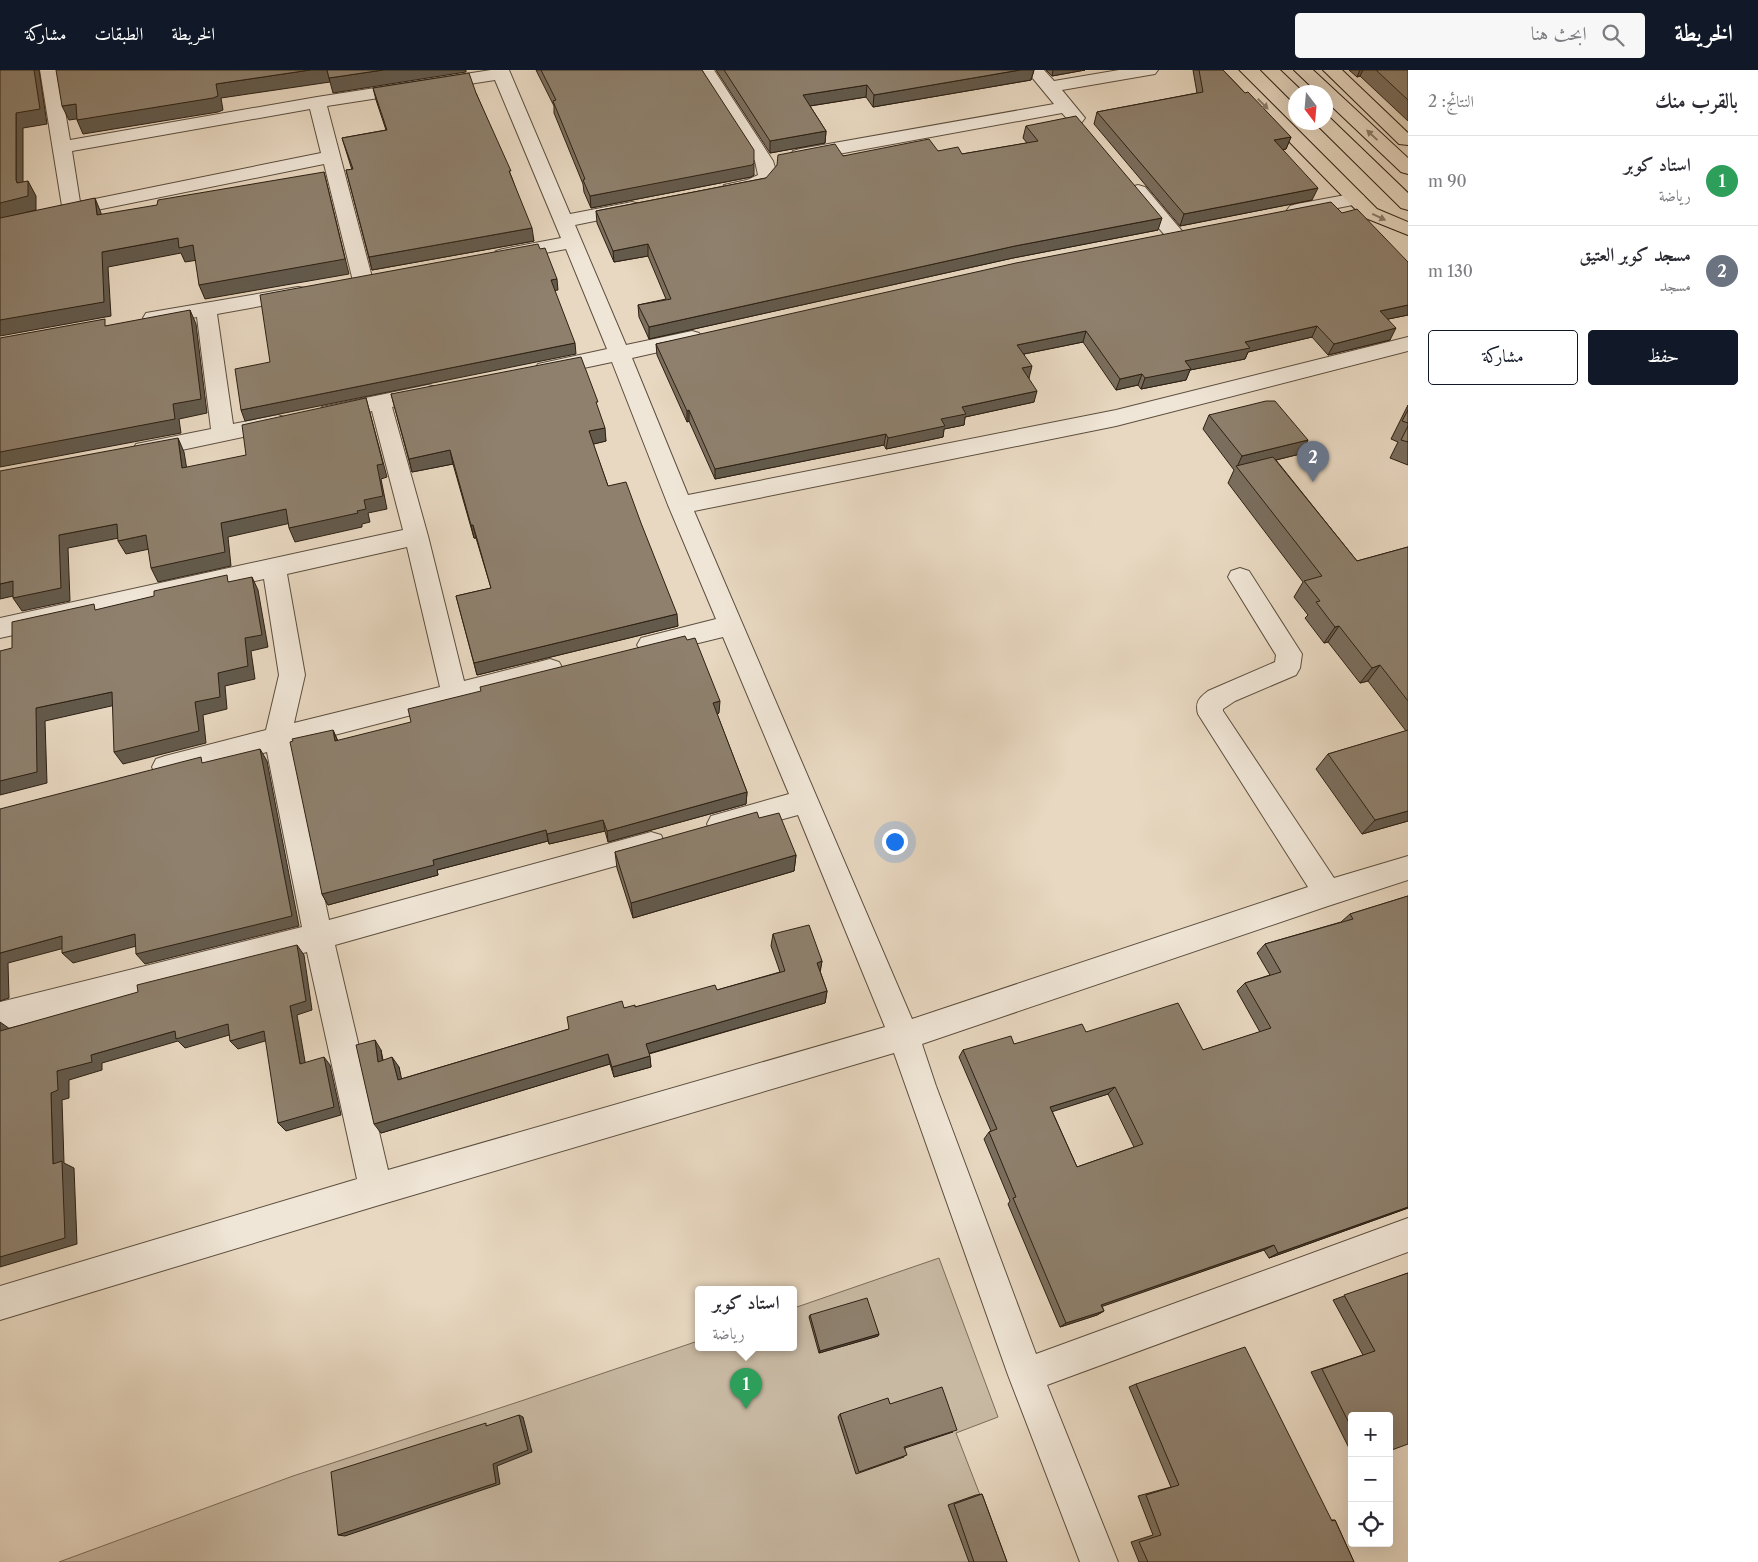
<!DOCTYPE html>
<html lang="ar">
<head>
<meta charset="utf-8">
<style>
  body { margin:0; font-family:"Libre Caslon Text",Amiri,serif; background:#f7f7f7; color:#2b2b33; direction:rtl }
  .controls { position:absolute; right:15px; bottom:15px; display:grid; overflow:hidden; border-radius:5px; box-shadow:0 5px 20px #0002 }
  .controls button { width:45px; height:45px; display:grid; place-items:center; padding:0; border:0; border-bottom:1px solid #e1e1e2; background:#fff; color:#2b2b33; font:25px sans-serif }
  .compass { position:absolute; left:1288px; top:15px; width:45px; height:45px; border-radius:50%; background:#fff; box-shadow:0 5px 20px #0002; rotate:164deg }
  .you { position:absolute; left:894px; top:771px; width:18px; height:18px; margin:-12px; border:4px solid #fff; border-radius:50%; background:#1a73e8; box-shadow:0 0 0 8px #1a73e833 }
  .badge { display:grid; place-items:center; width:32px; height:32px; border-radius:50%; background:#111827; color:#fff; font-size:16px; font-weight:700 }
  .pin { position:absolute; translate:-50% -41px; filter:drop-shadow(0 1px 2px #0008) }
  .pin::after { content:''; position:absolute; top:26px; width:18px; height:15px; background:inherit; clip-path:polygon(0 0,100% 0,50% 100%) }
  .popup { position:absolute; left:695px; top:1216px; width:102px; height:65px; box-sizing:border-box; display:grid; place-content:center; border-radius:5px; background:#fff; filter:drop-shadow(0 1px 4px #0005); font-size:16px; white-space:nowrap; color:#7c7c81 }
  .popup b { font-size:19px; color:#2b2b33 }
  .popup::after { content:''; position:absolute; left:50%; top:100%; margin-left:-10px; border:10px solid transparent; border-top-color:#fff }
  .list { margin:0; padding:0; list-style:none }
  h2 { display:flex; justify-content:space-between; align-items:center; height:65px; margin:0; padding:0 20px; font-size:21px }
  h2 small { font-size:16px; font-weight:400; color:#7c7c81 }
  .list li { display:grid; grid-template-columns:32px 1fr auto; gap:15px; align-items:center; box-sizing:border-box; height:90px; padding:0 20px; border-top:1px solid #e1e1e2 }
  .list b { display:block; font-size:19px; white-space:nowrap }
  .list p { margin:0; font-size:16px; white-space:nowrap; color:#7c7c81 }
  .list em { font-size:16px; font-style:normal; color:#7c7c81 }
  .actions { display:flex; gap:10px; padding:15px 20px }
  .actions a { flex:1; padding:11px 0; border:1px solid #111827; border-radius:5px; text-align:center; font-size:18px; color:#111827 }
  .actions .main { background:#111827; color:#fff }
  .icon { flex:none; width:28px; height:28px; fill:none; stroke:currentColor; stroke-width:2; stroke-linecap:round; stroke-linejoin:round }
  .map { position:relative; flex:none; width:1408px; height:1492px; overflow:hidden; direction:ltr }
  header { display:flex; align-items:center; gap:30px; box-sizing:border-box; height:70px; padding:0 25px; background:#111827; color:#fff }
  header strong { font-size:24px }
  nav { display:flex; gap:28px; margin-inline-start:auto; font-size:18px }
  .search { width:350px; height:45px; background:#f7f7f7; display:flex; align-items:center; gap:12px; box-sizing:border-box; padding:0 18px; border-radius:5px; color:#7c7c81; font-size:19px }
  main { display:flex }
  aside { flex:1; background:#fff }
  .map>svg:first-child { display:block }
  .green { fill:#c8b9a3; stroke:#7a6c5b }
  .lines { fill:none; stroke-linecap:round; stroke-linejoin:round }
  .street-casing { stroke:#5c4e3e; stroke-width:2 }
  .primary-casing { stroke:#2d2013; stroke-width:2 }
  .street { fill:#f0e6d7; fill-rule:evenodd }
  .primary { fill:#e8d8c1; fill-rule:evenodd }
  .wall { fill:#7a6e5e; stroke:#2d2013; fill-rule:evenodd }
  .shaded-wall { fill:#635a4c; stroke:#2d2013 }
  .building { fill:#8e806d; stroke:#2d2013; fill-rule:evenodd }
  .oneway { fill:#8a7c6a }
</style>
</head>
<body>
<header>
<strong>الخريطة</strong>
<div class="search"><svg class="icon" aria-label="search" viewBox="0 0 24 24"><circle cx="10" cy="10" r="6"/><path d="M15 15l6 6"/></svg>ابحث هنا</div>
<nav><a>الخريطة</a><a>الطبقات</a><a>مشاركة</a></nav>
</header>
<main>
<aside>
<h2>بالقرب منك<small>النتائج: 2</small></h2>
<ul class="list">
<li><span class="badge" style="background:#2e9e5b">1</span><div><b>استاد كوبر</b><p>رياضة</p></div><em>90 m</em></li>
<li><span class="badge" style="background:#6b7280">2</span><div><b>مسجد كوبر العتيق</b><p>مسجد</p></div><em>130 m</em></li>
</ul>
<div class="actions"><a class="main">حفظ</a><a>مشاركة</a></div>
</aside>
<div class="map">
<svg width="1408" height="1492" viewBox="0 0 1408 1492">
  <rect width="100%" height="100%" fill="#e8d8c1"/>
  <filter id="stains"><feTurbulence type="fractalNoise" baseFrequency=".004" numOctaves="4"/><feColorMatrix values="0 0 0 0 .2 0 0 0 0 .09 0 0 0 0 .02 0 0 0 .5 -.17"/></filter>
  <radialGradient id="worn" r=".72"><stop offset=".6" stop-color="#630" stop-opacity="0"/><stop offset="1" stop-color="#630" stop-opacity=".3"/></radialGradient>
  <polygon class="green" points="939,1188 998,1347 956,1363 1006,1492 59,1492 293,1406 521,1331 698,1271 698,1278 794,1278 794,1238"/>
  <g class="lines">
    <defs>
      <g id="street">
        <path d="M40,0H58L70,70L317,27L491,0H509L570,144L632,132L639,134L642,138L639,142L575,155L626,275L692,261L699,263L703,268L699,273L632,288L688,425L1116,340L1408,267V281L1116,356L694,441L912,949L1308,817L1198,644C1195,632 1199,628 1208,621L1275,592L1276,585L1228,507L1231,501L1240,498L1249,501L1302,584L1300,598L1296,605L1235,631L1223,639V641L1334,808L1408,786V810L1328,836L922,974L936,1016L1036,1284L1408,1148V1182L1047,1315L1118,1492H1080L1008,1305L894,983L376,1136L0,1250V1216L357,1109L307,882L0,960V932L302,857L267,682L165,708L156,705L152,697L156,689L165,686L266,660L279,605L264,509L0,568V548L403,460L372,341L330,350L322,347L319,342L322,337L428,315L436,317L439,322L436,327L392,337L428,466L464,611L550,589L559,592L563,599L559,606L550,609L292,676L329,850L651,762L661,765L665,774L661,783L651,786L335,875L388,1100L885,957L798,745L721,766L711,762L707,754L711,746L789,724L723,567L650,585L641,582L637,575L641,568L716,549L668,435L612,292L546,306L538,304L535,299L538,294L607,279L566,179L503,191L496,189L493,185L496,181L503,179L561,168L495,10L327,36L373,211L370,216L363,217L356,216L353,211L324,94L72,145L0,163V151L62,136ZM310,39L321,83L80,132L72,81ZM407,477L440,617L294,653L305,605L287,504Z"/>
        <path d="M696,0H714L773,91L777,104C771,121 740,127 724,123L722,119L724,115L747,110L758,105L755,91Z"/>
        <path d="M1026,0H1044L1054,11L1119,0H1158L1155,4L1149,5L1062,20L1085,48L1082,52C1072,54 1069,51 1062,43L800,91L793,89L791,85L793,81L800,79L1054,34Z"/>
        <polygon points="1138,115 1145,117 1182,161 1185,165 1182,169 1175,171 1168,169 1131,125 1128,121 1131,117"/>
        <polygon points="1356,123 1363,125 1366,129 1363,133 1297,146 1290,144 1287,140 1290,136 1297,134"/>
        <polygon points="298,217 305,218 308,223 305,228 217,244 233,354 278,345 286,348 289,353 286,358 144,388 136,386 133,380 136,374 211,359 197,247 153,255 146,253 143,248 146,243"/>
      </g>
      <g id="primary">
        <polygon points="1219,0 1238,0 1377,139 1408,152 1408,165 1363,147"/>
        <polygon points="1261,0 1280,0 1303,22 1296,22 1296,30 1290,29"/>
        <polygon points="1294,0 1313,0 1408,88 1408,104 1401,102 1326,31 1326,22 1317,22"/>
        <polygon points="1323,0 1342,0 1408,63 1408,75 1399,74"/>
        <polygon points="1326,47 1330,48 1408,123 1408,140 1401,138 1318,56 1315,52 1326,52"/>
      </g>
    </defs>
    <use href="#street" class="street-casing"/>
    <use href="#primary" class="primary-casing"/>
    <use href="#street" class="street"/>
    <use href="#primary" class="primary"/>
  </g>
  <g class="wall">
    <polygon points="536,0 702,0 754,105 751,107 591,138 584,122 583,114 554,43 554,36"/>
    <polygon points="716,0 1034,0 1031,10 873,37 866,27 810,36 826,61 825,73 770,83"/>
    <polygon points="1046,0 1085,0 1052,6"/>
    <polygon points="1193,0 1223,0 1245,23 1291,67 1286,79 1283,80 1312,130 1180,156 1094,54 1097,42 1197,23"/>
    <polygon points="1349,0 1408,0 1408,51 1360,6 1357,7"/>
    <polygon points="373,18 476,23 512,108 534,171 372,200 346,100 352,100 342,68 386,60 376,30"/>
    <polygon points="1026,56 1158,160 1013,188 649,269 639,247 638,235 666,229 648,186 614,192 597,153 596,141 766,108 843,86 938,81 962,84 1027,73 1023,68"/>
    <polygon points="1342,143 1408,192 1408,245 1388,249 1390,270 1328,285 1312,267 1248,282 1245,289 1190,300 1186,310 1141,319 1138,315 1116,320 1083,272 1024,284 1034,332 965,347 964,355 944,359 943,367 886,379 884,375 715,409 689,351 687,352 657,285 656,274"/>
    <polygon points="391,324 598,340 606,371 593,374 608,416 678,556 477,605 456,526 491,518 476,468 474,468 453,394 412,402"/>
    <polygon points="1408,335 1408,395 1390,388 1398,372 1391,369"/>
    <polygon points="1209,345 1308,370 1300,384 1276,390 1357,491 1408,477 1408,751 1362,764 1316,699 1328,684 1406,661 1368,611 1360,613 1328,572 1324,573 1305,548 1308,545 1294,527 1303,512 1228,413 1234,400 1203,359"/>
    <polygon points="719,643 717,644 747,722 746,734 608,772 605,761 549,774 548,771 437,800 438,805 328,835 322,824 333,660 338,671"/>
    <polygon points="759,748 796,785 794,801 633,848 617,798 615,782"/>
    <path d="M1408,826V1138L1269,1188L1264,1180L1102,1236L1104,1241L1097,1245L1060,1257L1008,1134L1010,1131L984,1069L989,1062L991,1061L959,987L963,980L1014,974L1086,962L1203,980L1260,962L1237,921L1245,913L1270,905L1257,883L1265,874L1341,852L1350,844ZM1108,1024L1134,1077L1077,1097L1052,1041Z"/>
    <polygon points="773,864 822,891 820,901 827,921 825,933 649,984 651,997 614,1007 610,994 381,1063 381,980 383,990 399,997 401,1009 569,959 624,938 635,937 717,920 780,902 771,876"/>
    <polygon points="1408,1203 1352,1346 1352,1384 1311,1302 1363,1285 1333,1230"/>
    <polygon points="810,1245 879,1264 878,1266 819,1283 809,1247"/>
    <polygon points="1136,1314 1331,1450 1335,1450 1354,1492 1139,1492 1131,1472 1153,1465 1138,1426 1171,1417 1129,1317"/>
    <polygon points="890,1334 953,1362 905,1378 904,1387 856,1404 838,1347 840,1344"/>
    <polygon points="982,1424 1007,1492 969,1492 948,1435 976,1425"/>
  </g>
  <g class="shaded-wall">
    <polygon points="34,0 39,0 47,54 23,58 23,125 16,110 16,43"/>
    <polygon points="310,0 327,0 330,12 221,28 223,40 218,42 83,64 77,50 216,14"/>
    <polygon points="383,0 466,0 466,2 333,23 329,8"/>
    <polygon points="1020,0 1034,0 1031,10 873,37 874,25"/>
    <polygon points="1053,0 1085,0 1052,6"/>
    <polygon points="1360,0 1363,0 1360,6 1357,7"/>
    <polygon points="867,15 866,27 803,37 803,25"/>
    <polygon points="76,34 83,48 69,50 62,36"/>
    <polygon points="826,61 825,73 770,83 770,71"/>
    <polygon points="1291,67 1286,79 1269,82 1274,70"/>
    <polygon points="754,93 754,105 751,107 591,138 590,126"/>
    <polygon points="324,102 349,204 205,229 199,215"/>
    <polygon points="28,111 36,126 36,140 0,149 0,133"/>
    <polygon points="1318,118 1312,130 1180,156 1184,144"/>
    <polygon points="95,128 101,143 103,159 97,145"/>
    <polygon points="1162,148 1158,160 1013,188 649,269 649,257 1015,176"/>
    <polygon points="532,158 534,171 372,200 369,187"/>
    <polygon points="178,168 193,175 198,190 185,192 181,183 108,197 111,246 0,266 0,250 102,182"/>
    <polygon points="648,174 648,186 614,192 613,181"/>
    <polygon points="557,209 558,220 552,221 551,210"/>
    <polygon points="1408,235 1408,245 1374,252 1380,241"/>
    <polygon points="190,240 196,254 207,343 179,349 181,363 0,397 0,382 173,334"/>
    <polygon points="1317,256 1312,267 1248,282 1245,289 1190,300 1186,310 1141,319 1145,308 1185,291 1245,272"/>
    <polygon points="1396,258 1390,270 1328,285 1334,274"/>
    <polygon points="1086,261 1083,272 1014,286 1017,275"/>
    <polygon points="575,273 576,284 245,351 241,340"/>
    <polygon points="1032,296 1029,308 1019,309 1022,298"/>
    <polygon points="1142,304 1138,315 1116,320 1120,309"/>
    <polygon points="1037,321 1034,332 965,347 964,355 944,359 943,367 886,379 888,368 962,337"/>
    <polygon points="366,328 387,407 381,409 387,439 368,443 370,452 362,454 362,457 295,472 289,458 357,441 377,395"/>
    <polygon points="689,340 689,351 687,352 687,341"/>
    <polygon points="605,358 606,371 590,375 589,361"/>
    <polygon points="886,364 884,375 715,409 715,399"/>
    <polygon points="178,368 184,382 189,412 182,398"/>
    <polygon points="1308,370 1300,384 1239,399 1237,397 1242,386"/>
    <polygon points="450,380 453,394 412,402 409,389"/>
    <polygon points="286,439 291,453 228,467 231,496 158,512 151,498 221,453"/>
    <polygon points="117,454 124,467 68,478 70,531 22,541 13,528 59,465"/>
    <polygon points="471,455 473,455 476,468 474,468"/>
    <polygon points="146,465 154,478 126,484 118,471"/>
    <polygon points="252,507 258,520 268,577 251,581 255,609 225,616 227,639 203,645 206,673 123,694 114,682 195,632 245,568"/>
    <polygon points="13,511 22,524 0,529 0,514"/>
    <polygon points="677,544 678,556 477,605 474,593"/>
    <polygon points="1339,556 1328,572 1324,573 1335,557"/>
    <polygon points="1380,595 1368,611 1360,613 1372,598"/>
    <polygon points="112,622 120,634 45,651 47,713 0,725 0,711 36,638"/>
    <polygon points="720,631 719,643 713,645 713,633"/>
    <polygon points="333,660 338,672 335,671"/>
    <polygon points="260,679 267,691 299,856 145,894 136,884"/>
    <polygon points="747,722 746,734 608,772 607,761"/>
    <polygon points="1408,741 1408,751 1362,764 1375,750"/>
    <polygon points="603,750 605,761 549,774 547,764"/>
    <polygon points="546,760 548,771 437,800 438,805 328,835 322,824 433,790"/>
    <polygon points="796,785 794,801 633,848 631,833"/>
    <polygon points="135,864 144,874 73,893 62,883"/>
    <polygon points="62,866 72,876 8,893 9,928 0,931 0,883"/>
    <polygon points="297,875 304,885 312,940 297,945 307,1003 300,994 290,936"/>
    <polygon points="822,891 820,903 817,893"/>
    <polygon points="827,921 825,933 647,984 646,974"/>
    <polygon points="0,952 10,959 0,963"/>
    <polygon points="228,954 236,963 185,978 178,971 102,993 102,1000 69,1010 69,1028 62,1030 64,1093 74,1098 77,1174 0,1197 0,1187 53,1094 51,1023 57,1001 91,985 175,961"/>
    <polygon points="264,961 272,969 238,979 230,971"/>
    <polygon points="375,970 381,980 384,1002 378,992"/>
    <polygon points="608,984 610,994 381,1063 374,1054"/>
    <polygon points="650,986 651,997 614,1007 612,997"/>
    <polygon points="324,987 330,995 341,1045 286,1061 278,1053"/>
    <polygon points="392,987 399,997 404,1020 398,1010"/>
    <polygon points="1115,1017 1108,1024 1045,1044 1050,1037"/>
    <polygon points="1408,1137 1408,1138 1269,1188 1278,1183"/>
    <polygon points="1274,1175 1264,1180 1095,1239 1101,1235"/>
    <polygon points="1104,1241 1097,1245 1060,1257 1066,1253"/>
    <polygon points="879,1264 878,1266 819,1283 820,1281"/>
    <polygon points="519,1345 523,1347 532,1382 497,1396 500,1414 345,1466 338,1465 493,1394"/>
  </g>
  <g class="building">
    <polygon points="0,0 34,0 40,39 16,43 16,110 17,113 28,111 28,126 0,133"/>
    <polygon points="56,0 310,0 216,14 218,26 213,28 77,50 76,34 62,36"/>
    <polygon points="327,0 383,0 329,8"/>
    <polygon points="541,0 702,0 754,80 754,93 752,95 590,126 583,110 585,109 553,31 556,30"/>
    <polygon points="724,0 1020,0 874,25 867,15 803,25 826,61 770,71"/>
    <polygon points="1199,0 1223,0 1245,23 1248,22 1291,67 1274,70 1318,118 1184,144 1097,42 1203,22"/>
    <polygon points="1376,0 1408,0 1408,30"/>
    <polygon points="469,3 476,23 511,101 509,101 532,158 369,187 346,100 353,99 342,68 387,60 373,18"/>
    <polygon points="1076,46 1162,148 1015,176 649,257 638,235 671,229 648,174 613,181 596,141 766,108 777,95 778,85 835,74 843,86 929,69 938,81 958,77 962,84 1038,71 1026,56"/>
    <polygon points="324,102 345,189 199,215 193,175 179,178 178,168 102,182 104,232 0,250 0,148 95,128 97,145 157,135 158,130"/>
    <polygon points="1331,132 1342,143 1357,139 1408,192 1408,235 1380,241 1396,258 1334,274 1317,256 1245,272 1250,278 1185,291 1191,299 1145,308 1142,304 1120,309 1086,261 1017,275 1032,296 1022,298 1037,321 962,337 966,344 941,349 945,356 888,368 886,364 715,399 689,340 687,341 656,274 1016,193"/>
    <polygon points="538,174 540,179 545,178 557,209 551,210 575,273 241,340 235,299 270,292 260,225"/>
    <polygon points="190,240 201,329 173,334 175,349 0,382 0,268 105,249 105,256"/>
    <polygon points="581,287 598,332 596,332 605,358 589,361 608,416 626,412 641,453 677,544 474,593 456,526 491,518 473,455 471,455 450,380 409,389 391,324"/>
    <polygon points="366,328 383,394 377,395 383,426 364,430 366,439 357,441 358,443 289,458 286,439 221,453 225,482 151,498 146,465 118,471 117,454 59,465 61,518 13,528 13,511 0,514 0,401 178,368 182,398 246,385 242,355"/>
    <polygon points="1266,331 1275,331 1308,370 1242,386 1209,345"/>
    <polygon points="1408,340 1408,353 1402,351"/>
    <polygon points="1408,356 1408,372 1401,370"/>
    <polygon points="1273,387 1357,491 1408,477 1408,631 1380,595 1372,598 1339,556 1335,557 1316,532 1320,531 1304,511 1322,506 1236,396"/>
    <polygon points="227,505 228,512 252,507 262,565 245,568 248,596 218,603 220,627 195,632 199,661 114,682 112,622 36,638 37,702 0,711 0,581 12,578 12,552 94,534 95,540 154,526 154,521"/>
    <polygon points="685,566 687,570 695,568 720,631 713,633 747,722 607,761 603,750 547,764 546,760 433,790 434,795 322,824 290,672 293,671 292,669 333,660 335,671 411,652 408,639 481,621 480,617"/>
    <polygon points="1408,660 1408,741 1375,750 1328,684"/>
    <polygon points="260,679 292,846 136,884 135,864 62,883 62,866 0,883 0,739 201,687 202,693"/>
    <polygon points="757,742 759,748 779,743 796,785 631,833 615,782"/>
    <path d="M1408,826V1137L1278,1183L1274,1175L1101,1235L1104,1241L1066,1253L1013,1128L1016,1127L989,1062L997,1059L963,980L1011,966L1014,974L1082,954L1086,962L1178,933L1203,980L1271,958L1245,913L1281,902L1265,874L1353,849L1350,844ZM1115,1017L1143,1074L1077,1097L1050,1037Z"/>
    <polygon points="809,855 822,891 817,893 827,921 646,974 650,986 612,997 608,984 374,1054 356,975 375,970 378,992 392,987 398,1010 569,959 567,947 622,931 624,938 635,935 635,937 715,915 717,920 785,901 773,864"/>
    <polygon points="297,875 306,931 290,936 300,994 324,987 334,1037 278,1053 264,961 230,971 228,954 176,969 175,961 91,985 92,992 57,1001 58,1020 51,1023 53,1094 62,1091 65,1168 0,1187 0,961 138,922 137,915"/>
    <polygon points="1408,1203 1408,1374 1389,1381 1389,1346 1352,1346 1352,1359 1322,1299 1375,1281 1344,1225"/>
    <polygon points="867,1228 879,1264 820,1281 810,1245"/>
    <polygon points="1245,1277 1332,1451 1335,1450 1354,1492 1148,1492 1139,1472 1161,1465 1146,1425 1179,1415 1136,1314"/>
    <polygon points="942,1317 957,1360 904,1377 907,1385 859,1402 840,1344 888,1328 890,1334"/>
    <polygon points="519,1345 528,1380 493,1394 496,1413 338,1465 331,1402 486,1353 486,1356"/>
    <polygon points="982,1424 1007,1492 974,1492 954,1434"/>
  </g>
  <defs><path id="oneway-solid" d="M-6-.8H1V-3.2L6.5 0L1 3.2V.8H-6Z" transform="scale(1.25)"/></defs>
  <g class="oneway">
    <use href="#oneway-solid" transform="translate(1263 34) rotate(45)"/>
    <use href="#oneway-solid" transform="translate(1372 65) rotate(-137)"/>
    <use href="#oneway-solid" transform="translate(1379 147) rotate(25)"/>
  </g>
  <rect width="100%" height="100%" filter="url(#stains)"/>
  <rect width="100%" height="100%" fill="url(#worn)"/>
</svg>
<div class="controls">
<button>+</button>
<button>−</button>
<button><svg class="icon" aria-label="locate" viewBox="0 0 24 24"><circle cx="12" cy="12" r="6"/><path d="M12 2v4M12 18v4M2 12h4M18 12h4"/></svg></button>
</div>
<svg class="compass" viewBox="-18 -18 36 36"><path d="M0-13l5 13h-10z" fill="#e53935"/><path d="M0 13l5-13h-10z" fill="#7c7c81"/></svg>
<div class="you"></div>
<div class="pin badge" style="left:746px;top:1339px;background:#2e9e5b">1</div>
<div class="popup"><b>استاد كوبر</b>رياضة</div>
<div class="pin badge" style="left:1313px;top:412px;background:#6b7280">2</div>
</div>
</main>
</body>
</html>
